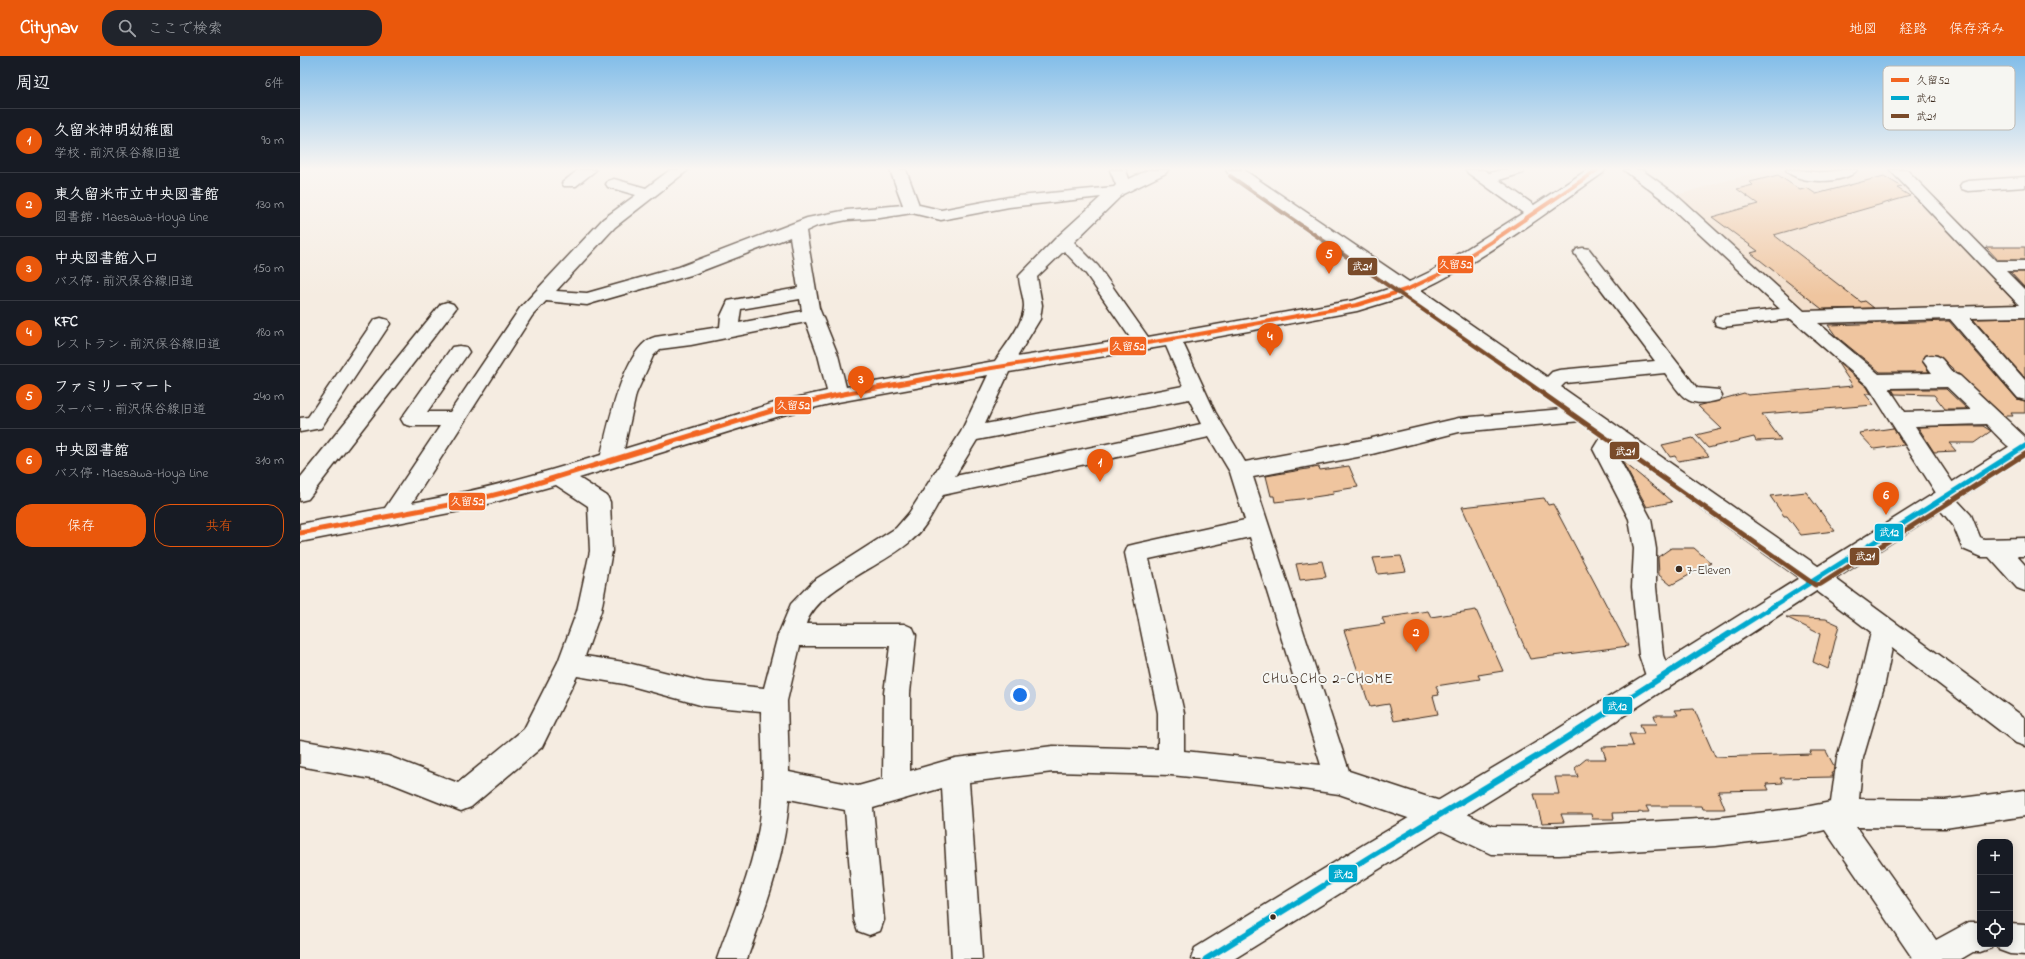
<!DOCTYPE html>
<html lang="ja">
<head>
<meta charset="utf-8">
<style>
  body { margin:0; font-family:"Indie Flower","Klee One",sans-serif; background:#20242c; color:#f1f3f6 }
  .controls { position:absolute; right:12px; bottom:12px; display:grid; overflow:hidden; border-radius:8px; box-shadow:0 2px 10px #0003 }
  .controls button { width:36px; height:36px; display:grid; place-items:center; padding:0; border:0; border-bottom:1px solid #363941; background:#171b24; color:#f1f3f6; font:20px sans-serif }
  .you { position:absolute; left:720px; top:639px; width:14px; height:14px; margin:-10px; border:3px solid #fff; border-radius:50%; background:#1a73e8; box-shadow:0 0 0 6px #1a73e833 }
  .badge { display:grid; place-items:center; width:26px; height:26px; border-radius:50%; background:#ea580c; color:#fff; font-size:13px; font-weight:700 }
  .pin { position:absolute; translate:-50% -33px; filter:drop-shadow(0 1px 2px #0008) }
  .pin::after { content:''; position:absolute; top:21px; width:14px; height:12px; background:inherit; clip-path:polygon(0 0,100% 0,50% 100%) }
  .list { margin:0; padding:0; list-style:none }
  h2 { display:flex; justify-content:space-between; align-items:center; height:52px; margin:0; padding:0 16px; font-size:17px }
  h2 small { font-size:13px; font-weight:400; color:#9ea1a6 }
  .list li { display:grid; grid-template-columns:26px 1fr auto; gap:12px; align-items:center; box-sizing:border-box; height:64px; padding:0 16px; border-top:1px solid #363941 }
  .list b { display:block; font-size:15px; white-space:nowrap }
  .list p { margin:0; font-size:13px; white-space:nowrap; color:#9ea1a6 }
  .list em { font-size:13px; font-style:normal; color:#9ea1a6 }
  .actions { display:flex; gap:8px; padding:12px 16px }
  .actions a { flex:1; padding:9px 0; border:1px solid #ea580c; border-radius:16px; text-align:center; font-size:14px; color:#ea580c }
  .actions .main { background:#ea580c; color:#fff }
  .icon { flex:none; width:22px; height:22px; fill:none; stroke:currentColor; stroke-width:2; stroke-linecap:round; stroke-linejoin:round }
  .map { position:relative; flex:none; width:1725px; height:903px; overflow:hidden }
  header { display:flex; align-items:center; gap:24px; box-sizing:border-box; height:56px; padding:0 20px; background:#ea580c; color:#fff }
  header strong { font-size:19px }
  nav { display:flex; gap:22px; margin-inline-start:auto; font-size:14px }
  .search { width:280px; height:36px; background:#20242c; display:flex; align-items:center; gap:10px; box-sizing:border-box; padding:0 14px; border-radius:16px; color:#9ea1a6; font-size:15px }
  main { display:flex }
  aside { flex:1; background:#171b24 }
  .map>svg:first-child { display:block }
  .built { fill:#f3e0cd }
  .building { fill:#efc59f; stroke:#3b2a1e }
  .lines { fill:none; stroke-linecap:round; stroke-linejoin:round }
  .minor-casing { stroke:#3b2a1e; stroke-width:3 }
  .major-casing { stroke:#3b2a1e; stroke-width:3 }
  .minor { fill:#f6f6f2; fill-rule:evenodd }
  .major { fill:#f6f6f2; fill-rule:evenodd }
  .bus-1-far1-casing { stroke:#f6f6f2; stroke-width:6 }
  .bus-1-casing { stroke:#f6f6f2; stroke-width:8 }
  .bus-2-far1-casing { stroke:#f6f6f2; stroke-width:8 }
  .bus-2-casing { stroke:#f6f6f2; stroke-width:9 }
  .bus-3-far1-casing { stroke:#f6f6f2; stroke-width:6 }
  .bus-3-casing { stroke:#f6f6f2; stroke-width:8 }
  .bus-1-far1 { stroke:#f26522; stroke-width:4 }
  .bus-1 { stroke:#f26522; stroke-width:5 }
  .bus-2-far1 { stroke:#00a9ce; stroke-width:5 }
  .bus-2 { stroke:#00a9ce; stroke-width:6 }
  .bus-3-far1 { stroke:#7a4b2a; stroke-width:4 }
  .bus-3 { stroke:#7a4b2a; stroke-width:5 }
  .poi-dot { fill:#3b2a1e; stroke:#f6f6f2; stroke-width:1.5 }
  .labels { text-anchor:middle; stroke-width:4; stroke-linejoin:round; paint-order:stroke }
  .poi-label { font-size:13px; fill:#3b2a1e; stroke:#f6f6f2; text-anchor:start }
  .neighbourhood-label { font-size:14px; letter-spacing:1px; fill:#3b2a1e; stroke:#f6f6f2 }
  .key { fill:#f6f6f2; stroke:#beb9b2; stroke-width:1 }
  .key-label { font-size:11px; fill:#3b2a1e }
  .line-badge { stroke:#f6f6f2; stroke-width:1.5 }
  .badge-label { font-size:11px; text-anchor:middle; font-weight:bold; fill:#fff }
</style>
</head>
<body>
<header>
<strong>Citynav</strong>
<div class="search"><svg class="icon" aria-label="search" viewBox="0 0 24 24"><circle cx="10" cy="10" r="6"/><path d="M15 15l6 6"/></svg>ここで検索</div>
<nav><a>地図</a><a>経路</a><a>保存済み</a></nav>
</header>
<main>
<aside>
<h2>周辺<small>6件</small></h2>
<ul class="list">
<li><span class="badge">1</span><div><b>久留米神明幼稚園</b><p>学校 · 前沢保谷線旧道</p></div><em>90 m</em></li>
<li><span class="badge">2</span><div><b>東久留米市立中央図書館</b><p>図書館 · Maesawa-Hoya Line</p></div><em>130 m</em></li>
<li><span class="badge">3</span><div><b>中央図書館入口</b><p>バス停 · 前沢保谷線旧道</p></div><em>150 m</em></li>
<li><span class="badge">4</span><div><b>KFC</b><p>レストラン · 前沢保谷線旧道</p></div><em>180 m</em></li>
<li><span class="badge">5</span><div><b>ファミリーマート</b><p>スーパー · 前沢保谷線旧道</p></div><em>240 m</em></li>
<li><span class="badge">6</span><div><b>中央図書館</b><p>バス停 · Maesawa-Hoya Line</p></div><em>310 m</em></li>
</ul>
<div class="actions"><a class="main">保存</a><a>共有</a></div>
</aside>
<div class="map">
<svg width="1725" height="903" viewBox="0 0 1725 903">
  <rect width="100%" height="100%" fill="#f5ece1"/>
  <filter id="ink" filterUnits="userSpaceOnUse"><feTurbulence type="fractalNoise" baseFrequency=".025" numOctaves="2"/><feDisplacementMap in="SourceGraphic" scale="8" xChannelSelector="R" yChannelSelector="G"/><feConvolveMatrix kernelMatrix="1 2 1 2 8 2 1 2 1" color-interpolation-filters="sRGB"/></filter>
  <g filter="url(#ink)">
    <polygon class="built" points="1464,114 1486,114 1508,127 1561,114 1587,114 1719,250 1506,256 1373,140"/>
    <g class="building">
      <polygon points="1478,119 1500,134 1507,132 1516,138 1584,120 1602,131 1597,132 1610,140 1474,179 1561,246 1565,245 1574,252 1522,253 1451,197 1458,195 1412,161 1458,148 1437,133 1453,129 1450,126"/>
      <polygon points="1686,191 1725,191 1725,204 1698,204"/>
      <polygon points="1710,216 1725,216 1725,232"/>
      <polygon points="1725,262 1725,322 1673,263"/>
      <polygon points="1649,265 1717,343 1725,345 1725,357 1711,357 1713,360 1704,360 1638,299 1626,299 1622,304 1629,316 1580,316 1536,280 1528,269"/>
      <polygon points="1537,306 1567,331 1571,338 1565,338 1574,349 1462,358 1481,384 1456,385 1454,381 1408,392 1396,379 1422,373 1398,350 1444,337 1448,339 1553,330"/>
      <polygon points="1592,333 1646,333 1667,353 1645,353 1634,339 1595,338"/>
      <polygon points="1658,370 1683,370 1691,375 1674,387 1649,387 1656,395 1634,396 1618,371"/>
      <polygon points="1593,372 1604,389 1574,393 1559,377"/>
      <polygon points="1393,382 1409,400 1378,405 1375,400 1370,401 1362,389"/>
      <polygon points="1322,405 1357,433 1372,446 1347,451"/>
      <polygon points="1049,410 1058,431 1033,435 1034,438 1001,443 975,446 974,440 971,440 966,420 1019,411 1020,414"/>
      <polygon points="1506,436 1535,475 1501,479 1487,460 1484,460 1470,440"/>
      <polygon points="1244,442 1248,449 1253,448 1328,590 1230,603 1162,451"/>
      <polygon points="1371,492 1394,492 1411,507 1371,529 1359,519 1358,501"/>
      <polygon points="1101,500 1106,515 1078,518 1073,502"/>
      <polygon points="1022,505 1026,521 1000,524 996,508"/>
      <polygon points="1176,554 1203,615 1178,619 1180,623 1136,630 1139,639 1133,640 1138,658 1094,665 1089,648 1070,651 1044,574 1085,568 1082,562 1128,555 1131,561"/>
      <polygon points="1486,561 1526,563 1539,569 1528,613 1513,606 1520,578"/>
      <polygon points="1394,653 1415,701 1511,698 1510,695 1526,695 1534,710 1533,717 1531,717 1533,721 1480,722 1483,727 1466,728 1469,734 1418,735 1425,753 1403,753 1402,750 1346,750 1349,756 1313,757 1314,763 1292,763 1291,758 1261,758 1264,766 1242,767 1234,738 1259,738 1255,721 1278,721 1275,712 1286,703 1306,703 1302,691 1333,690 1329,678 1344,678 1340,668 1357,668 1354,659 1378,659 1375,654"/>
    </g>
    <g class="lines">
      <defs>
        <g id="minor">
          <polygon points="278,114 296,114 276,130 264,130 262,127"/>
          <path d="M370,114H388L315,171L256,235L287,237L379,211L507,162L547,154L603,149L590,114H606L619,149L641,154L709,141L814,131L816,129L810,114H826L829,123L848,114H868L866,117L823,138L774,186L798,210L848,281L1055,244L1094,231L928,117L926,114H944L1109,226L1132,215L1223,157L1168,117L1166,114H1184L1189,117L1201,114H1225L1223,117L1199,124L1234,149L1287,114H1305L1303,117C1244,158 1186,203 1121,234L1247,321L1252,316L1259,314L1355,305L1274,197L1277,193L1283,192L1289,193L1397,332L1419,334L1422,339L1419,344C1386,353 1382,340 1365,317L1265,327L1261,331L1525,515L1725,662V690L1716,687L1592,592L1585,627L1563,702L1559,743L1645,744L1725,734V760L1645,772L1556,771L1636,884L1669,866H1680V888H1692L1691,892L1680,896H1673L1661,903H1613L1525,774L1500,780L1416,790L1259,799L1191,798L1134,771L1039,738L995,732L871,719L753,716L669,726L682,903H652L642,732L573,752L584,864L580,875L569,879L558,875L554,864L545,754L489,743C485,801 466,849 447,903H417C432,860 451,817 459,772C465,734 462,694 461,655L404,650L324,628L277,620L242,691L171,751L161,755L88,726L0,710V684L88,700L158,727L224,673L258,606L277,555L290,495L288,450L256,429L170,453L0,486V468L85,452L140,370H111L104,368L101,363L152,291L159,290L166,291L169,296L127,356H150L220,252L303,163L336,139L308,131L306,128L308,125L314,123L346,132ZM801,141L757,181L719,220C719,230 724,241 724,250C723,270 705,289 695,305L546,331L538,299L519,252L506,175L517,170L547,164L580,162L612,157L641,164L709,151ZM490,181L498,232L428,245L421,260L420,271L355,281C324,289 308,371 301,399C238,419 176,435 112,447L232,260L246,245L287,249L293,247L391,219ZM764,195L786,218L831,283L717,301L740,263L742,249L737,221ZM1106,240L1263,353L1159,362L1068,383L945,406L915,356L883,287L1057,255ZM500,243L502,255L439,267L441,253ZM506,266L518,299L527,335L481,345L324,393L336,338L353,300L360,293L391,289ZM866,290L883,330L685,368L709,316ZM688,319L661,376L609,457L596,472L513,525L491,548L478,579L464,632L404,626L324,606L285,600L301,555L312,495L310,446L307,440L279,422L483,359L538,346ZM889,343L901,368L655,420L677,384ZM1281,365L1301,380L1293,393L1329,463L1334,493L1332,531L1339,599L1350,632L1359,635L1368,632L1372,624L1363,599L1356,531V493L1351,463L1314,393L1315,390L1509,529L1571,576L1559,627L1537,702L1531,746L1500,752L1416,762L1259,771L1192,770L1140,745L1049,715L953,421L1068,399L1159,376ZM909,381L930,416L945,464L836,488L828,490L825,497L858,657V693L753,690L655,702L610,715V637L616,579L613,572L604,568H506C519,531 584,510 612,484C626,472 634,454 643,439ZM950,481L1021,709L884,695V657L849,503ZM500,590H590L584,637L583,723L558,730L489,716L487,645Z"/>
          <path d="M1324,114H1342L1374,137L1504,255L1719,249L1590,114H1607L1696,205H1725V215H1706L1725,234V261L1670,262L1725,324V344L1718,342L1650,263L1518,267L1579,318L1632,317L1623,305L1626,300C1647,295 1644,316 1660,320L1725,381V398C1713,399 1695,377 1686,368L1615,370L1657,433L1660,439L1657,444L1671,459L1680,481L1684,483L1725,482V500H1717L1725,509V535L1717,532L1689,501H1682L1663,493L1653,469L1631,443L1636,437L1568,330L1491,263L1423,271L1416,269L1414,265L1416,261L1423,259L1480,253L1362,143ZM1647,331L1671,354L1605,356L1589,332Z"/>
          <path d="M1486,114C1496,113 1505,115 1515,116C1528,117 1543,113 1557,114C1547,128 1497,129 1486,114Z"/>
          <polygon points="1725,121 1725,131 1668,135 1662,133 1660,130 1662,127 1668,125"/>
          <polygon points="147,246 153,248 156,252 153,256 8,443 0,445 0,422 141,248"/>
          <polygon points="81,262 88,264 90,268 21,372 0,376 0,362 8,361 74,264"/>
          <polygon points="1710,868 1725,869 1725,899 1710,898 1699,894 1697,888 1710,888"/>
        </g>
        <polygon id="major" points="1725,382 1725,400 1260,701 934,903 891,903 895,892 1063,789 1242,683 1718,385"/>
      </defs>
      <use href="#minor" class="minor-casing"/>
      <use href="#major" class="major-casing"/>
      <use href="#minor" class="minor"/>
      <use href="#major" class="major"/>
      <defs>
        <polyline id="bus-1-far1" points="636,321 872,283 1057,249 1108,233 1138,219 1191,186 1297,114"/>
        <polyline id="bus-1" points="0,477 170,445 218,433 481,352 538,339 642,320"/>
        <polyline id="bus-2-far1" points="1428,579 1725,390"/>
        <polyline id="bus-2" points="906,903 1073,799 1251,692 1429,578"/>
        <polyline id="bus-3-far1" points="930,120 1220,321"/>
        <polyline id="bus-3" points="1218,320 1515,529 1521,528 1725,398"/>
      </defs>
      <use href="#bus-1-far1" class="bus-1-far1-casing"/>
      <use href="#bus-1" class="bus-1-casing"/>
      <use href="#bus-2-far1" class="bus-2-far1-casing"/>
      <use href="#bus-2" class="bus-2-casing"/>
      <use href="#bus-3-far1" class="bus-3-far1-casing"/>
      <use href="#bus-3" class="bus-3-casing"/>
      <use href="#bus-1-far1" class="bus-1-far1"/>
      <use href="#bus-1" class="bus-1"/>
      <use href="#bus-2-far1" class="bus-2-far1"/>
      <use href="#bus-2" class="bus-2"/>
      <use href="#bus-3-far1" class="bus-3-far1"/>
      <use href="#bus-3" class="bus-3"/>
    </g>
  </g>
  <linearGradient id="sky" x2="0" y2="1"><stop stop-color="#82bde9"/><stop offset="0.47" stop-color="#faf6f2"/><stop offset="1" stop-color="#faf6f2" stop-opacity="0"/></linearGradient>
  <rect width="1725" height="240" fill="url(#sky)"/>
  <g class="poi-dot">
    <circle cx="1379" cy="513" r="4"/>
    <circle cx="973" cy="861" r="3.5"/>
  </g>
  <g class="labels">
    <g class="poi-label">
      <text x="1387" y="518">7-Eleven</text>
    </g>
    <g class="neighbourhood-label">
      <text x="1028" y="627">CHUOCHO 2-CHOME</text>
    </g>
  </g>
  <rect x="1583" y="10" width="132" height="64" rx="6" class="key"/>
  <rect x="1591" y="22" width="18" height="4" fill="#f26522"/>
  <rect x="1591" y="40" width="18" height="4" fill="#00a9ce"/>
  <rect x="1591" y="58" width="18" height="4" fill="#7a4b2a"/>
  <g class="key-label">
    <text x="1616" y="28">久留52</text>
    <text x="1616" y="46">武12</text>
    <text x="1616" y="64">武21</text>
  </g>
  <g class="line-badge">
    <rect x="1137" y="199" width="37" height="19" rx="4" fill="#f26522"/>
    <rect x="1047" y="201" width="31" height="19" rx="4" fill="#7a4b2a"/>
    <rect x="809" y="280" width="38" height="20" rx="4" fill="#f26522"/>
    <rect x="474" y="340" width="38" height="19" rx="4" fill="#f26522"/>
    <rect x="1309" y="385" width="31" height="19" rx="4" fill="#7a4b2a"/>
    <rect x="148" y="436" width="38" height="19" rx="4" fill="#f26522"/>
    <rect x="1574" y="467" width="30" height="19" rx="4" fill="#00a9ce"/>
    <rect x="1549" y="491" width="31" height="19" rx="4" fill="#7a4b2a"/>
    <rect x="1302" y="640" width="31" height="19" rx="4" fill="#00a9ce"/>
    <rect x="1028" y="808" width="30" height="19" rx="4" fill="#00a9ce"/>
  </g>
  <g class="badge-label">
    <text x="1155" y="212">久留52</text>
    <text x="1062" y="214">武21</text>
    <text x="828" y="294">久留52</text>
    <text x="493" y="353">久留52</text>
    <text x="1325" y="399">武21</text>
    <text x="167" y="449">久留52</text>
    <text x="1589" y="480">武12</text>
    <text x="1565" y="504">武21</text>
    <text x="1317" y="654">武12</text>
    <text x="1043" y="822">武12</text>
  </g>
</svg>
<div class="controls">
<button>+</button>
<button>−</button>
<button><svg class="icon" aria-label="locate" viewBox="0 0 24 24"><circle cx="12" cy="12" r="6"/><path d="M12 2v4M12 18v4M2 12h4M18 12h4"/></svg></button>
</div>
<div class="you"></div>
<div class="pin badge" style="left:800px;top:426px">1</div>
<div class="pin badge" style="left:1116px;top:596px">2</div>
<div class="pin badge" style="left:561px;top:343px">3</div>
<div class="pin badge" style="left:970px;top:300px">4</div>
<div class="pin badge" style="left:1029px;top:218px">5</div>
<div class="pin badge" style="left:1586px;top:459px">6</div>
</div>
</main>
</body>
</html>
